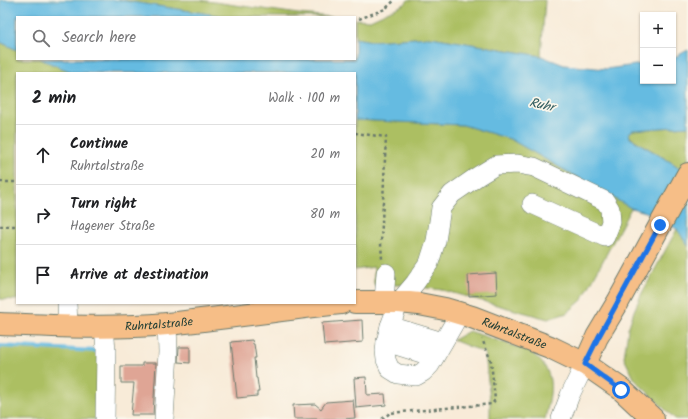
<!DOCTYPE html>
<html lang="en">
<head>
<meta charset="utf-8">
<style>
  body { margin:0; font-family:Kalam,sans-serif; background:#f6f6f6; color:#202124 }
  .controls { position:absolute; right:12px; top:12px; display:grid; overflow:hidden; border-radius:0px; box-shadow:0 1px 3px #0004 }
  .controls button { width:36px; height:36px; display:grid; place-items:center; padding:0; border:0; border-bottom:1px solid #e0e0e0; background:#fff; color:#202124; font:20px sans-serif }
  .stop { position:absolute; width:12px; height:12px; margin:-9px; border:3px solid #1a73e8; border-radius:50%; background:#fff }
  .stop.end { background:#1a73e8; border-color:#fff; box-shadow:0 1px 4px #0008 }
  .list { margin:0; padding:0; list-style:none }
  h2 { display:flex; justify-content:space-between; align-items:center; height:52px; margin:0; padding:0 16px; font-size:17px }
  h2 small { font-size:13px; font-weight:400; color:#757577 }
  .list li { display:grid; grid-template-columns:26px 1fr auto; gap:12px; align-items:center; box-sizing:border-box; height:60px; padding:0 16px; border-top:1px solid #e0e0e0 }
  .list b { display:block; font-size:15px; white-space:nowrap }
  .list p { margin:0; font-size:13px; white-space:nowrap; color:#757577 }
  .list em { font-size:13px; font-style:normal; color:#757577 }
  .icon { flex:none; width:22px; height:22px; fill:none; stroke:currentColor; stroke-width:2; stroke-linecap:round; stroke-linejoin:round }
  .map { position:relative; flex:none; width:688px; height:419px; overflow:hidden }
  .search { position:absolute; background:#fff; box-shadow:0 1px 3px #0004; left:16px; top:16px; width:340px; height:44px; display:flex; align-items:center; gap:10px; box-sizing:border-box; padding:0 14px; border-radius:0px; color:#757577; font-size:15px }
  .panel { position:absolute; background:#fff; box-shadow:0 1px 3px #0004; left:16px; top:72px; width:340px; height:232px; border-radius:0px }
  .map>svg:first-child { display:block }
  .green { fill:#acbf62; stroke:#667e4b }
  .water { fill:#65bbe1; stroke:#427c8a }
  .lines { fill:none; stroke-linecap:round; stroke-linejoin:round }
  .stream { stroke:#65bbe1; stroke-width:4 }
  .building { fill:#dfa595 }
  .minor-casing { stroke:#6b7a6d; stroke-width:20 }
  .major-casing { stroke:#6b7a6d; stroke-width:24 }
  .path { stroke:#6b7a6d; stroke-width:2.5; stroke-dasharray:3 3; stroke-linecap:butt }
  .minor { stroke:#fff; stroke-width:19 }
  .major { stroke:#f6be87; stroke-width:22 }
  .route { stroke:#1a73e8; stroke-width:5 }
  .labels { text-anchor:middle; stroke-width:3.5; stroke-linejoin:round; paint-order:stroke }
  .street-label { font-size:12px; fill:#1f3d34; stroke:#fbf7ec }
  .water-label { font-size:13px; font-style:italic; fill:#305c5f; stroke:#fbf7ec }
</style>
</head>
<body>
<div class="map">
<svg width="688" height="419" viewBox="0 0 688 419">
  <rect width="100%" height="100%" fill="#fbf7ec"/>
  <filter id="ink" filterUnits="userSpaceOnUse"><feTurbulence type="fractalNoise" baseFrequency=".025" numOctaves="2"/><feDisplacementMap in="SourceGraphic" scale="8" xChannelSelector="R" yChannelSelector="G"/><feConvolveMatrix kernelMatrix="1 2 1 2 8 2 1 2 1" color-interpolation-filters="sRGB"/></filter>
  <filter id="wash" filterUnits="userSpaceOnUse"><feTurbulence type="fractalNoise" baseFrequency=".012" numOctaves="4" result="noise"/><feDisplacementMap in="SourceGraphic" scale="16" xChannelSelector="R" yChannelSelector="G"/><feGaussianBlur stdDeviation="0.9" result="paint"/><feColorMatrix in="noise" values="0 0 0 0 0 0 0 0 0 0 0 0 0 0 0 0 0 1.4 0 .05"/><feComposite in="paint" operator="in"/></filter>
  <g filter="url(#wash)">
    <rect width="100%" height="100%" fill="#f8ebd8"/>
    <g class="green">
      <polygon points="119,0 200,0 298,14 333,17 229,17"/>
      <polygon points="408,0 545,0 541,56 431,37 371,41 355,38 355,19 370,20 405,4"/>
      <polygon points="0,42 17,50 17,59 40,59 74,73 17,73 17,300 0,299"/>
      <polygon points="355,120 463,125 510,139 631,208 582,300 567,313 548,319 442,290 405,285 374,285 374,267 355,270"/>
      <polygon points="688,126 688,175 674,164 630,137 629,133 633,130"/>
      <polygon points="688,216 688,419 675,419 635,380 624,358 628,329 634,311 642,293 677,229"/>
      <path d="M469,331L529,351C557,371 552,389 545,419H490V400L485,353L453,340Z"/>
      <polygon points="0,346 26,349 97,351 109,419 0,419"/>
    </g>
    <g class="water">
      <polygon points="0,0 119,0 229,17 17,17 17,50 0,42"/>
      <polygon points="431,37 541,56 564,65 606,69 643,64 643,81 673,81 673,58 688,50 688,126 633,130 629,133 630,138 674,164 688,175 688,246 677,229 646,212 631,208 510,139 463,125 355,120 355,73 74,73 40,59 355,59 355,38 372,41"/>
    </g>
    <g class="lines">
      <polyline class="stream" points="0,346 97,351"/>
    </g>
    <g id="blocks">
      <g class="building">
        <polygon points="496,273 497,294 469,296 468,275"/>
        <polygon points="362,320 363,342 324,345 322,323"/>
        <polygon points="252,340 253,344 254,344 256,358 254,358 256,378 257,378 259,392 257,392 257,396 237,398 231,342"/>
        <polygon points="179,347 190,347 190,363 178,362"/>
        <polygon points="142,363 156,363 153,415 131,415 134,383 121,383 121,366 142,366"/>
        <polygon points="366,377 367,395 385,394 386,405 356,408 354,378"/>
        <polygon points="353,400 355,418 344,419 294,419 293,405 315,404 321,409 326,402"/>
      </g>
    </g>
  </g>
  <g filter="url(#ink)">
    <use href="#blocks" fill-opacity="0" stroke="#6b7a6d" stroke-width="1"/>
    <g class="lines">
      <defs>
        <g id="minor">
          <polyline points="384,302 386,273"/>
          <polyline points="67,303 68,326"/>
          <polyline points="460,313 430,365 423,372 416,376 398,374 390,369 386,360 385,351 386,342 390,326 399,302 415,283 429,263 436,241 441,208 452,194 478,176 496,165 517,164 534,167 605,201 610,209 611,222 605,237 532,204"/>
          <polyline points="390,326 443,342"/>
          <polyline points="104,327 106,350 105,419"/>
          <polyline points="386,342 434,357"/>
          <polyline points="164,419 168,352 167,324"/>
          <polyline points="561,419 570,395 585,364"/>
        </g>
        <g id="major">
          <path id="s1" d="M355,302H399L419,304L445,309L472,317L550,347L585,364L621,389L653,419"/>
          <path id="s2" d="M0,324C56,326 111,329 167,324C225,318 283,309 341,303"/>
          <polyline points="585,364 597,337 618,302 688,174"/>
        </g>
      </defs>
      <use href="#minor" class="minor-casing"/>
      <use href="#major" class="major-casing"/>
      <g class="path">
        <polyline points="359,19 385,9 395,0"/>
        <polyline points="355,133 386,137 381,244 382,259"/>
        <polyline points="0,182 17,182"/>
        <polyline points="0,226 17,226"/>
        <polyline points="382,419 390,413 492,404 495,400 491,361 482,339"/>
      </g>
      <use href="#minor" class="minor"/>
      <use href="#major" class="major"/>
    </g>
  </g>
  <g class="lines" filter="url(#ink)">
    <polyline class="route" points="621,390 585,364 598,338 660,225"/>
  </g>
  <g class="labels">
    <g class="street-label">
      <text dy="4" stroke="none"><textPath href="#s2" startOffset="159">Ruhrtalstraße</textPath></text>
      <text dy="4" stroke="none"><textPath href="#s1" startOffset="164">Ruhrtalstraße</textPath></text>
    </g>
    <g class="water-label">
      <text transform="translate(542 104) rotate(12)" y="5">Ruhr</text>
    </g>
  </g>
</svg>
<div class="controls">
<button>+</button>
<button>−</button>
</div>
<div class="stop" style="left:621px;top:390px"></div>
<div class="stop end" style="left:660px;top:225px"></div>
<div class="search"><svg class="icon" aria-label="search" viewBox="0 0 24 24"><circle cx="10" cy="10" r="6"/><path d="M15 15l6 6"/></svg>Search here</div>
<section class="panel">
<h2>2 min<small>Walk · 100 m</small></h2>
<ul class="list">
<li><svg class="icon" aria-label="ahead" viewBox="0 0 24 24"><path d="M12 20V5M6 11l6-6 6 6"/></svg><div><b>Continue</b><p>Ruhrtalstraße</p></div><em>20 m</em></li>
<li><svg class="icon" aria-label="right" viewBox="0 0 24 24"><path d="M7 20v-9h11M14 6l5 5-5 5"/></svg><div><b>Turn right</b><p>Hagener Straße</p></div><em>80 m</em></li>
<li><svg class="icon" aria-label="arrive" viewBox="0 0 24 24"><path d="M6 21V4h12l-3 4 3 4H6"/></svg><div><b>Arrive at destination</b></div></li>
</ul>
</section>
</div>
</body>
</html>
